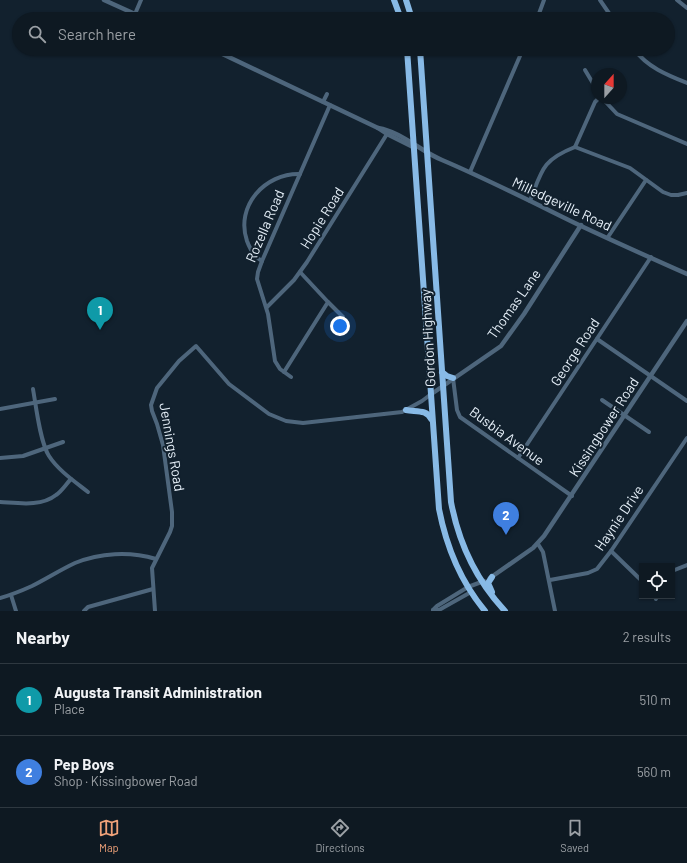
<!DOCTYPE html>
<html lang="en">
<head>
<meta charset="utf-8">
<style>
  body { margin:0; font-family:Barlow,sans-serif; background:#17222a; color:#f1f3f6 }
  .controls { position:absolute; right:12px; bottom:12px; display:grid; overflow:hidden; border-radius:0px; box-shadow:0 1px 3px #0004 }
  .controls button { width:36px; height:36px; display:grid; place-items:center; padding:0; border:0; border-bottom:1px solid #2e3840; background:#0e1922; color:#f1f3f6; font:20px sans-serif }
  .compass { position:absolute; left:591px; top:68px; width:36px; height:36px; border-radius:50%; background:#0e1922; box-shadow:0 1px 3px #0004; rotate:21deg }
  .you { position:absolute; left:340px; top:326px; width:14px; height:14px; margin:-10px; border:3px solid #fff; border-radius:50%; background:#1a73e8; box-shadow:0 0 0 6px #1a73e833 }
  .badge { display:grid; place-items:center; width:26px; height:26px; border-radius:50%; background:#f0a279; color:#fff; font-size:13px; font-weight:700 }
  .pin { position:absolute; translate:-50% -33px; filter:drop-shadow(0 1px 2px #0008) }
  .pin::after { content:''; position:absolute; top:21px; width:14px; height:12px; background:inherit; clip-path:polygon(0 0,100% 0,50% 100%) }
  .list { margin:0; padding:0; list-style:none }
  h2 { display:flex; justify-content:space-between; align-items:center; height:52px; margin:0; padding:0 16px; font-size:17px }
  h2 small { font-size:13px; font-weight:400; color:#9ba0a5 }
  .list li { display:grid; grid-template-columns:26px 1fr auto; gap:12px; align-items:center; box-sizing:border-box; height:72px; padding:0 16px; border-top:1px solid #2e3840 }
  .list b { display:block; font-size:15px; white-space:nowrap }
  .list p { margin:0; font-size:13px; white-space:nowrap; color:#9ba0a5 }
  .list em { font-size:13px; font-style:normal; color:#9ba0a5 }
  .icon { flex:none; width:22px; height:22px; fill:none; stroke:currentColor; stroke-width:2; stroke-linecap:round; stroke-linejoin:round }
  .map { position:relative; flex:none; width:687px; height:611px; overflow:hidden }
  .search { position:absolute; background:#0e1922; box-shadow:0 1px 3px #0004; left:12px; right:12px; top:12px; height:44px; display:flex; align-items:center; gap:10px; box-sizing:border-box; padding:0 14px; border-radius:22px; color:#9ba0a5; font-size:15px }
  .sheet { height:196px; background:#0e1922 }
  nav { display:flex; justify-content:space-around; align-items:center; box-sizing:border-box; height:56px; border-top:1px solid #2e3840; background:#0e1922; font-size:11px; color:#9ba0a5 }
  nav a { display:grid; justify-items:center; gap:2px }
  nav .on { color:#f0a279 }
  .map>svg:first-child { display:block }
  .lines { fill:none; stroke-linecap:round; stroke-linejoin:round }
  .minor { stroke:#4e667c; stroke-width:4 }
  .tertiary { stroke:#4e667c; stroke-width:4.5 }
  .trunk { stroke:#88bae6; stroke-width:6 }
  .labels { text-anchor:middle; stroke-width:4; stroke-linejoin:round; paint-order:stroke }
  .street-label { font-size:14px; fill:#e5eff8; stroke:#12212e }
</style>
</head>
<body>
<div class="map">
<svg width="687" height="611" viewBox="0 0 687 611">
  <rect width="100%" height="100%" fill="#12212e"/>
  <g class="lines">
    <g class="minor">
      <polyline points="600,0 613,19"/>
      <polyline points="677,0 687,8"/>
      <polyline points="135,14 141,0"/>
      <polyline points="537,19 544,0"/>
      <path d="M634,49C647,67 667,75 687,83"/>
      <polyline points="585,70 597,90"/>
      <polyline points="602,98 617,114 687,144"/>
      <polyline points="323,102 327,94"/>
      <polyline points="575,147 595,102 599,98"/>
      <polyline points="470,172 523,49"/>
      <path d="M530,201C542,170 542,160 575,147L630,168L663,192L671,195H678L687,193"/>
      <polyline points="608,237 646,180"/>
      <path d="M262,261C254,257 250,249 247,241C235,206 265,173 300,174"/>
      <polyline points="328,302 343,317"/>
      <polyline points="267,307 294,280 307,262 387,134"/>
      <polyline points="597,339 687,401"/>
      <polyline points="284,372 328,302 300,272"/>
      <polyline points="291,377 280,369 275,361 268,314 257,279 258,272 262,261 330,105"/>
      <polyline points="453,378 457,410 460,417 572,496"/>
      <path d="M33,389C36,406 40,442 49,456C58,470 74,481 88,492"/>
      <polyline points="602,400 649,432"/>
      <polyline points="0,409 55,399"/>
      <polyline points="0,458 23,456 63,442"/>
      <polyline points="518,458 651,257"/>
      <path d="M0,502C18,503 41,507 56,495C62,491 66,484 71,479"/>
      <polyline points="538,544 543,552 555,611"/>
      <polyline points="611,551 642,581"/>
      <polyline points="672,571 687,565"/>
      <polyline points="550,580 588,573 597,569 611,551 687,438"/>
      <polyline points="11,595 16,611"/>
      <polyline points="655,596 656,599"/>
      <path d="M0,598C11,595 21,591 32,586C46,579 60,570 75,563C100,553 129,551 156,559"/>
      <polyline points="433,610 439,610 471,592"/>
      <polyline points="433,610 437,606 468,587"/>
      <polyline points="84,611 88,607 153,589"/>
      <polyline points="155,611 152,568 170,532 172,526 172,512 163,445 157,424 152,411 151,405 157,388 179,361 196,346 229,384 269,414 286,421 303,423 402,412 422,401 430,395"/>
    </g>
    <g class="tertiary">
      <polyline points="104,0 146,19"/>
      <polyline points="212,49 378,128 387,134 415,148"/>
      <path d="M378,128C402,132 420,151 442,160C489,180 534,203 579,225C615,242 651,258 687,274"/>
      <polyline points="430,395 501,346 524,314 581,225"/>
      <polyline points="490,578 533,548 544,536 687,321"/>
      <polyline points="468,587 484,581"/>
    </g>
    <g class="trunk">
      <polyline points="394,0 401,19"/>
      <polyline points="406,0 412,19"/>
      <path d="M407,49L439,509C446,545 461,582 485,611"/>
      <path d="M420,49L451,502C459,544 476,580 505,611"/>
      <polyline points="442,372 447,376 453,378"/>
      <path d="M406,410C415,412 427,409 431,419"/>
      <polyline points="492,577 488,583 492,592"/>
    </g>
  </g>
  <g class="labels">
    <g class="street-label">
      <text transform="translate(562 204) rotate(25)" y="5">Milledgeville Road</text>
      <text transform="translate(322 218) rotate(-58)" y="5">Hopie Road</text>
      <text transform="translate(265 226) rotate(-67)" y="5">Rozella Road</text>
      <text transform="translate(514 304) rotate(-55)" y="5">Thomas Lane</text>
      <text transform="translate(428 338) rotate(-93)" y="5">Gordon Highway</text>
      <text transform="translate(575 352) rotate(-57)" y="5">George Road</text>
      <text transform="translate(604 427) rotate(-57)" y="5">Kissingbower Road</text>
      <text transform="translate(507 436) rotate(36)" y="5">Busbia Avenue</text>
      <text transform="translate(172 447) rotate(80)" y="5">Jennings Road</text>
      <text transform="translate(619 518) rotate(-56)" y="5">Haynie Drive</text>
    </g>
  </g>
</svg>
<div class="controls">
<button><svg class="icon" aria-label="locate" viewBox="0 0 24 24"><circle cx="12" cy="12" r="6"/><path d="M12 2v4M12 18v4M2 12h4M18 12h4"/></svg></button>
</div>
<svg class="compass" viewBox="-18 -18 36 36"><path d="M0-13l5 13h-10z" fill="#e53935"/><path d="M0 13l5-13h-10z" fill="#9ba0a5"/></svg>
<div class="you"></div>
<div class="pin badge" style="left:100px;top:330px;background:#0f9aa8">1</div>
<div class="pin badge" style="left:506px;top:535px;background:#3f7fe0">2</div>
<div class="search"><svg class="icon" aria-label="search" viewBox="0 0 24 24"><circle cx="10" cy="10" r="6"/><path d="M15 15l6 6"/></svg>Search here</div>
</div>
<section class="sheet">
<h2>Nearby<small>2 results</small></h2>
<ul class="list">
<li><span class="badge" style="background:#0f9aa8">1</span><div><b>Augusta Transit Administration</b><p>Place</p></div><em>510 m</em></li>
<li><span class="badge" style="background:#3f7fe0">2</span><div><b>Pep Boys</b><p>Shop · Kissingbower Road</p></div><em>560 m</em></li>
</ul>
</section>
<nav>
<a class="on"><svg class="icon" aria-label="map" viewBox="0 0 24 24"><path d="M3 6l6-2 6 2 6-2v14l-6 2-6-2-6 2zM9 4v14M15 6v14"/></svg>Map</a>
<a><svg class="icon" aria-label="directions" viewBox="0 0 24 24"><path d="M12 3l9 9-9 9-9-9zM9 14v-3h6M13 9l2 2-2 2"/></svg>Directions</a>
<a><svg class="icon" aria-label="saved" viewBox="0 0 24 24"><path d="M7 4h10v16l-5-4-5 4z"/></svg>Saved</a>
</nav>
</body>
</html>
